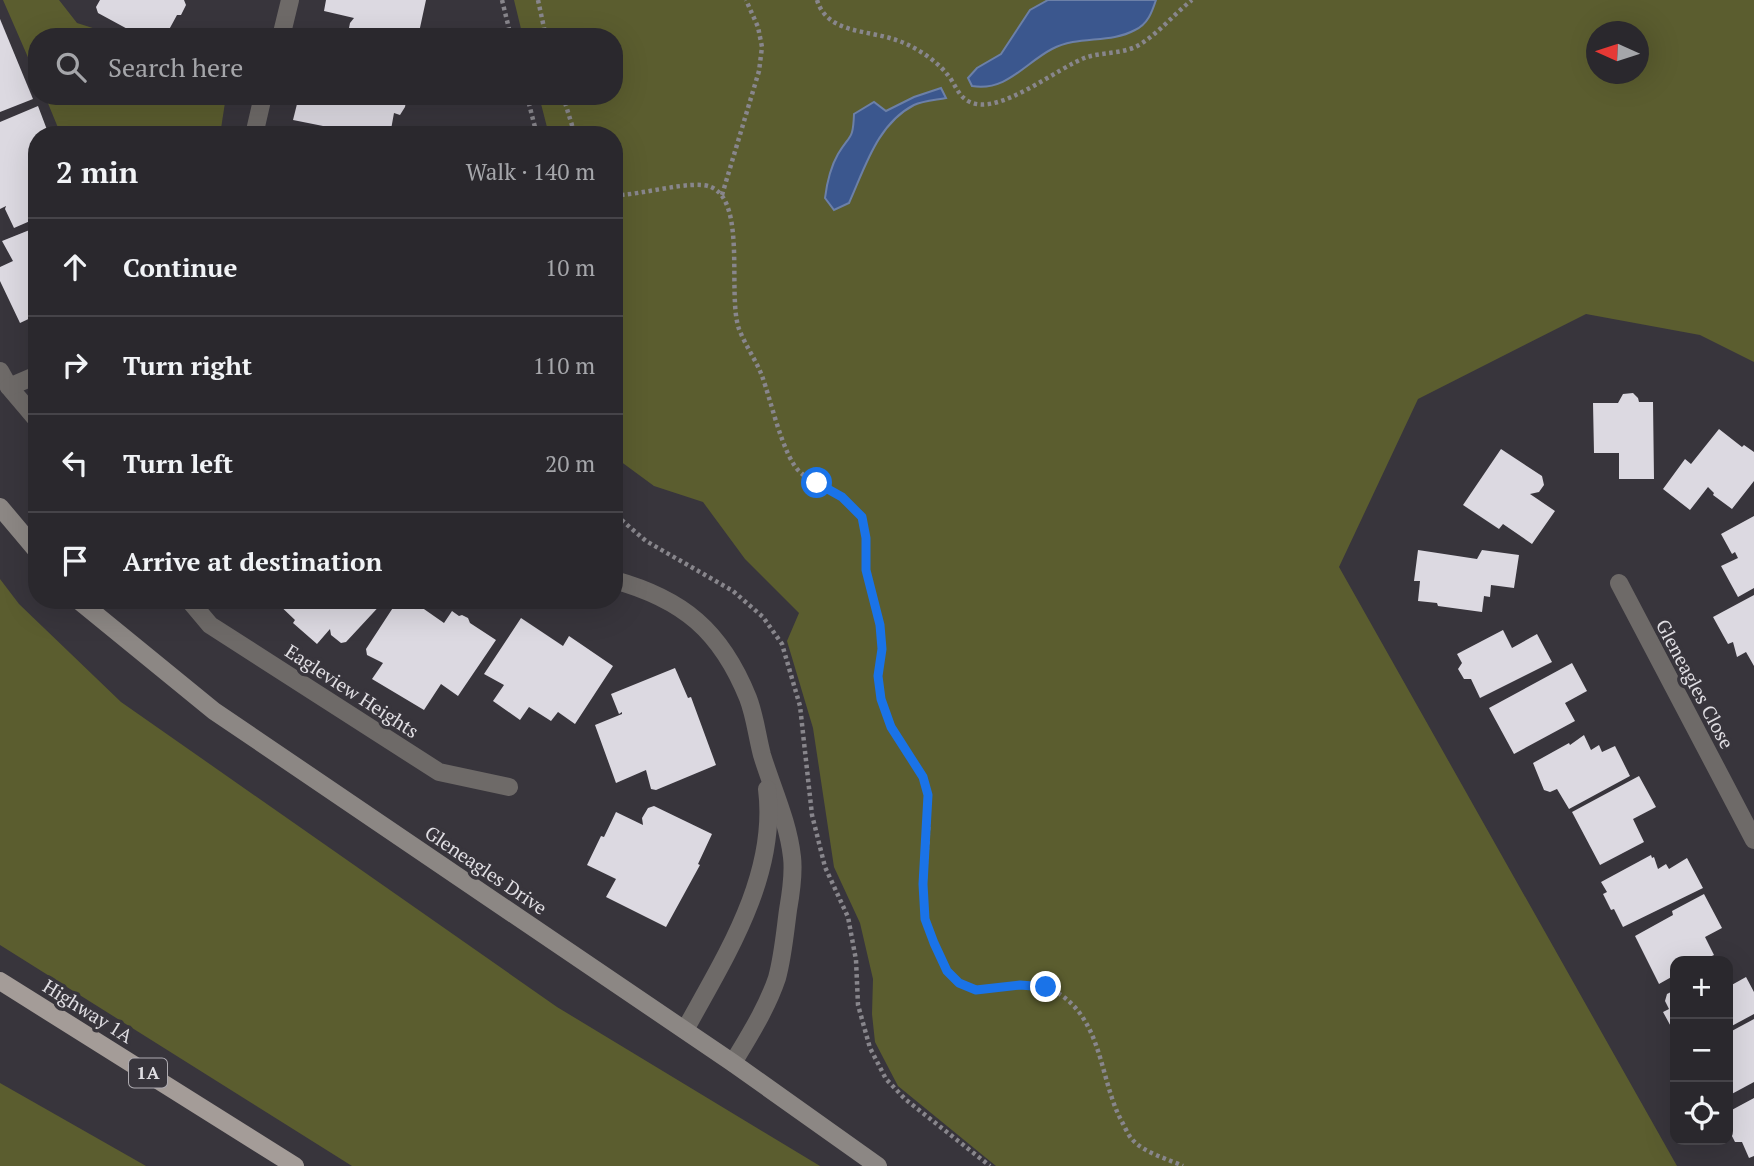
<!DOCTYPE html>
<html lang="en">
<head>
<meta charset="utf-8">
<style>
  body { margin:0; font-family:"PT Serif",serif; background:#363439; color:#f1f3f6 }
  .controls { position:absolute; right:21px; bottom:21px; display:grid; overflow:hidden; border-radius:14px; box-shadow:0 7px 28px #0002 }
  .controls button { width:63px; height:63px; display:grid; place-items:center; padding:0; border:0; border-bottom:2px solid #464449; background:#2a282d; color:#f1f3f6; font:35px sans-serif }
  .compass { position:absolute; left:1586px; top:21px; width:63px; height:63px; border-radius:50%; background:#2a282d; box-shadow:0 7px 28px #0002; rotate:273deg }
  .stop { position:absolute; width:21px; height:21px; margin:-16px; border:5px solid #1a73e8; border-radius:50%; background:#fff }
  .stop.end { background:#1a73e8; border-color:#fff; box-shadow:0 2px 7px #0008 }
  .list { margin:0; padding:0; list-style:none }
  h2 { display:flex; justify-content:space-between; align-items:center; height:91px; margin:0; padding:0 28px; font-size:30px }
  h2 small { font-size:23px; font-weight:400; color:#a5a6aa }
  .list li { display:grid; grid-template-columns:46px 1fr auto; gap:21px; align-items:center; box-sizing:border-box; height:98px; padding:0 28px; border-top:2px solid #464449 }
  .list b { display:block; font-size:26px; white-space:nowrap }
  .list em { font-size:23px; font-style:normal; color:#a5a6aa }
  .icon { flex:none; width:38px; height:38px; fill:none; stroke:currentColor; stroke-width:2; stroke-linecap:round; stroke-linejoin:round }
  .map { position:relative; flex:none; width:1754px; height:1166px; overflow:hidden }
  .search { position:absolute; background:#2a282d; box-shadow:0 7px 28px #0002; left:28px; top:28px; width:595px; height:77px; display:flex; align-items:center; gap:18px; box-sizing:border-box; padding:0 24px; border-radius:28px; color:#a5a6aa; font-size:26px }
  .panel { position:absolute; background:#2a282d; box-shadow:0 7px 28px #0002; left:28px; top:126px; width:595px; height:483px; border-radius:28px }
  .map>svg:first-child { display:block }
  .green { fill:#5b5d2f; fill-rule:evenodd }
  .water { fill:#3b578e; stroke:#6c80a8; stroke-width:2 }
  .building { fill:#dcd9e1 }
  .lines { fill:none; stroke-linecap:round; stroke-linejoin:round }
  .path { stroke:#88868c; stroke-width:4.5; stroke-dasharray:3.5 3.5; stroke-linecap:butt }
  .street { stroke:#6e6a68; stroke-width:18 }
  .secondary { stroke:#8c8784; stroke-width:18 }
  .primary { stroke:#a49c98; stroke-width:18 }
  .route { stroke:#1a73e8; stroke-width:9 }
  .labels { text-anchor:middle; stroke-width:7; stroke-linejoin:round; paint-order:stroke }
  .shield { fill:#38353c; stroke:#aeabb1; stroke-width:2 }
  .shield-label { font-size:18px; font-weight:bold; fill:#e0dee3 }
  .street-label { font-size:19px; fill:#e0dee3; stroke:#38353c }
</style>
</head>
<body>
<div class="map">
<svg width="1754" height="1166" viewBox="0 0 1754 1166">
  <rect width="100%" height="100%" fill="#38353c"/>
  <g class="green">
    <polygon points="3,0 59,0 77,23 121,37 37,37 37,78"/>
    <path d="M514,0H1754V362L1700,335L1586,314L1418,399L1339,567L1677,1166H996L898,1086L875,1042L872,1014L873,979L860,923L834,867L813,728L787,641L799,613L745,559L703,502L654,486L620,461L619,421L614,405V135H549L539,96H614V37H523ZM1596,32H1638V74H1596Z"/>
    <polygon points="45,96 226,96 220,135 61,135"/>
    <polygon points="0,579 19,604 121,702 557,1007 820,1166 352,1166 0,945"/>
    <polygon points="0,1083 146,1166 0,1166"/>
  </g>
  <g class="water">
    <path d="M1048,0H1156C1152,12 1148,24 1135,30C1109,44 1079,35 1052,49C1025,63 1006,92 972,86L968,78L977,68L1001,54L1030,10Z"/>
    <path d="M941,88L946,98C936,100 923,101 914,105C877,124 865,168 849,203L834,210L825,198C827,182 830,168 838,154C850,134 853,141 854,114L874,102L886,111L914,97Z"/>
  </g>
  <g class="building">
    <polygon points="100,0 184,0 186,5 181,15 177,15 165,37 136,37 133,32 98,13 96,7"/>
    <polygon points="326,0 426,0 418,37 350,37 348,33 350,23 354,18 324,11"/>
    <polygon points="0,19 33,99 0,112"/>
    <polygon points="299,96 407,96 405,107 400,115 394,113 390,135 319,135 323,126 293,120"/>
    <polygon points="38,106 49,135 37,135 37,218 14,228 5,209 6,206 0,209 0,122"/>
    <polygon points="37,227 37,315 20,323 0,281 0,267 13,261 2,241"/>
    <polygon points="1633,393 1638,398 1639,402 1653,402 1654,479 1619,479 1619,453 1594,453 1593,403 1618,403 1623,394"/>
    <polygon points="1719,429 1742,447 1744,445 1754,452 1754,481 1732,509 1713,495 1714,493 1708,487 1690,510 1663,489 1685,459 1691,464"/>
    <polygon points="1501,449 1542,476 1544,485 1539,492 1530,494 1555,511 1532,544 1503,524 1499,529 1463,505"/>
    <polygon points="1754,516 1754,588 1738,597 1721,566 1738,558 1735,552 1732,554 1721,534"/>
    <polygon points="1418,550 1477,559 1482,550 1519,555 1514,588 1491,585 1490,597 1484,596 1482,612 1438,606 1437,603 1418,601 1420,581 1414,581"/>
    <polygon points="1754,595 1754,666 1746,652 1737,657 1733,642 1728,644 1713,617"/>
    <polygon points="274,600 385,600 346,642 341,643 331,635 330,629 317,644 293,623 295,620"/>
    <polygon points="398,600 411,600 444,623 452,611 459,616 462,615 468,618 470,623 496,640 458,696 441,684 424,710 372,679 383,663 367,655 366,649"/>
    <polygon points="521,618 563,646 569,636 613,666 575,724 558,712 551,721 529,707 520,720 493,701 504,685 484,674"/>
    <polygon points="1503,630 1512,648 1537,634 1552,662 1480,698 1471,679 1464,679 1458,669 1462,663 1457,654"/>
    <polygon points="1572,663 1587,691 1565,703 1575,721 1514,754 1489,708"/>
    <polygon points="675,668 688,698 691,697 716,765 656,790 651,789 646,770 616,783 595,725 622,714 622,712 619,714 611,694"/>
    <polygon points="1584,735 1591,750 1599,745 1602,752 1615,746 1630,776 1569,809 1557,789 1550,792 1544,790 1533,763 1569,743 1570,745"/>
    <polygon points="1639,776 1656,807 1633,819 1644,842 1600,865 1572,812"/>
    <polygon points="654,806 712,834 698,864 700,865 666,927 606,897 616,879 587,865 601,836 604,837 616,812 643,825 642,818 648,808"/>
    <polygon points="1651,855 1652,858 1654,857 1658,869 1666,864 1669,869 1687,858 1703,888 1623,927 1614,909 1611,910 1603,894 1607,892 1601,882"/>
    <polygon points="1704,894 1722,928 1705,937 1714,955 1701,961 1675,961 1675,975 1659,984 1635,936 1673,915 1672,911"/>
    <polygon points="1746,977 1754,992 1754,1014 1728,1028 1728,987"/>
    <polygon points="1675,990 1675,1034 1663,1012 1669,1009 1665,1001 1667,994"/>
    <polygon points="1754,1019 1754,1082 1728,1096 1728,1033"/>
    <polygon points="1754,1098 1754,1156 1749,1158 1742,1142 1735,1142 1729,1130 1731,1124 1728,1112"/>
  </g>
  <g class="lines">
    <g class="path">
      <polyline points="502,0 511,37"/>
      <polyline points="538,0 546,37"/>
      <path d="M817,0C827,33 866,30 893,39C911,44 935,59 947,74C955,83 958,97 970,102C1000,116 1058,67 1087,57C1104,52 1123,54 1139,45C1159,33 1174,14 1192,0"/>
      <polyline points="527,96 537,135"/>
      <polyline points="563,96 575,135"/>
      <path d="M614,195C639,196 692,179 711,187C747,202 727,295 739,329C745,345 756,360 762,376C771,400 783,457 800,472C817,488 853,496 862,519C869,535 864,554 866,571C869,597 882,621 882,647C881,665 876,681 881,699C890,734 926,767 928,798C932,859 909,914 947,970C974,1010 1025,971 1061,995C1103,1024 1100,1081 1122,1122C1125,1127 1128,1135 1132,1139C1142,1152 1168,1159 1183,1166"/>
      <polyline points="722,195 759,71 762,47 758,27 746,0"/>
      <polyline points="614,494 618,517 646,541 733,591 763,617 782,644 800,706 812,815 825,867 848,917 856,960 858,1005 870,1048 886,1079 905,1099 990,1166"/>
    </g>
    <g class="street">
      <polyline points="281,37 290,0"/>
      <polyline points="254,135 263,96"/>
      <polyline points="0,371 9,387 37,420"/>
      <polyline points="9,387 37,375"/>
      <path d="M614,580C683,599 721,631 748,698C755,716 757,736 762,755C772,788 788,821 792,857C794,874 791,893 788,910C785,932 783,956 777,978C767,1008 749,1036 733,1063"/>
      <polyline points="1619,583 1754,840"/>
      <polyline points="189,600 210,625 439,772 509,787"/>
      <path d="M685,1030C725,957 778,876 767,789"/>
    </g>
    <g class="secondary">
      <polyline points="0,507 37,551"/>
      <polyline points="78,600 214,711 733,1063 878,1166"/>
    </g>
    <polyline class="primary" points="0,981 295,1166"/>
  </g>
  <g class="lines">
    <polyline class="route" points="817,483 842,497 862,517 866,538 866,570 880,625 882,649 878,676 881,699 891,727 923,777 928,795 923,884 925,919 934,943 947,971 959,983 976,990 1020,985 1046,987"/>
  </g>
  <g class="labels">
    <rect class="shield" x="129" y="1058.5" width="38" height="29" rx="5"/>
    <g class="shield-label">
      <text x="148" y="1079">1A</text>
    </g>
    <g class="street-label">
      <text transform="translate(1695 684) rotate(62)" y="7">Gleneagles Close</text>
      <text transform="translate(352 691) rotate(33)" y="7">Eagleview Heights</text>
      <text transform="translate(486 870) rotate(34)" y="7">Gleneagles Drive</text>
      <text transform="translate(88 1011) rotate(32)" y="7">Highway 1A</text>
    </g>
  </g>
</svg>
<div class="controls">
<button>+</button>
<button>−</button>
<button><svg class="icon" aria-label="locate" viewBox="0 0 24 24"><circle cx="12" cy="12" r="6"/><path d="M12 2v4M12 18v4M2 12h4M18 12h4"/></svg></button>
</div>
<svg class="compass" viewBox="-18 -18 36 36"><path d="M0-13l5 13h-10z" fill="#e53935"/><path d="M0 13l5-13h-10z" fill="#a5a6aa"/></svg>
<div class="stop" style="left:817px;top:483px"></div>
<div class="stop end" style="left:1046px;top:987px"></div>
<div class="search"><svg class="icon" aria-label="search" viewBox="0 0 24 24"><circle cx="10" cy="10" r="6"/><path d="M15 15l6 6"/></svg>Search here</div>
<section class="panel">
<h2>2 min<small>Walk · 140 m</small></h2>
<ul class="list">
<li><svg class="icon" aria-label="ahead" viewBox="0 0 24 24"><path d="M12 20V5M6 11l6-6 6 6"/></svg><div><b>Continue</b></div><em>10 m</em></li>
<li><svg class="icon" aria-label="right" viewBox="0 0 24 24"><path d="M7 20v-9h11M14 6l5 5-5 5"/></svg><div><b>Turn right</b></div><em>110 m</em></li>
<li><svg class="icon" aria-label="left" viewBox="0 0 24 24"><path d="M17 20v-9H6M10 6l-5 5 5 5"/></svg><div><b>Turn left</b></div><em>20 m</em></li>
<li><svg class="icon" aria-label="arrive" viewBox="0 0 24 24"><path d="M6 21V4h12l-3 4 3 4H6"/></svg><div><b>Arrive at destination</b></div></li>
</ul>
</section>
</div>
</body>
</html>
